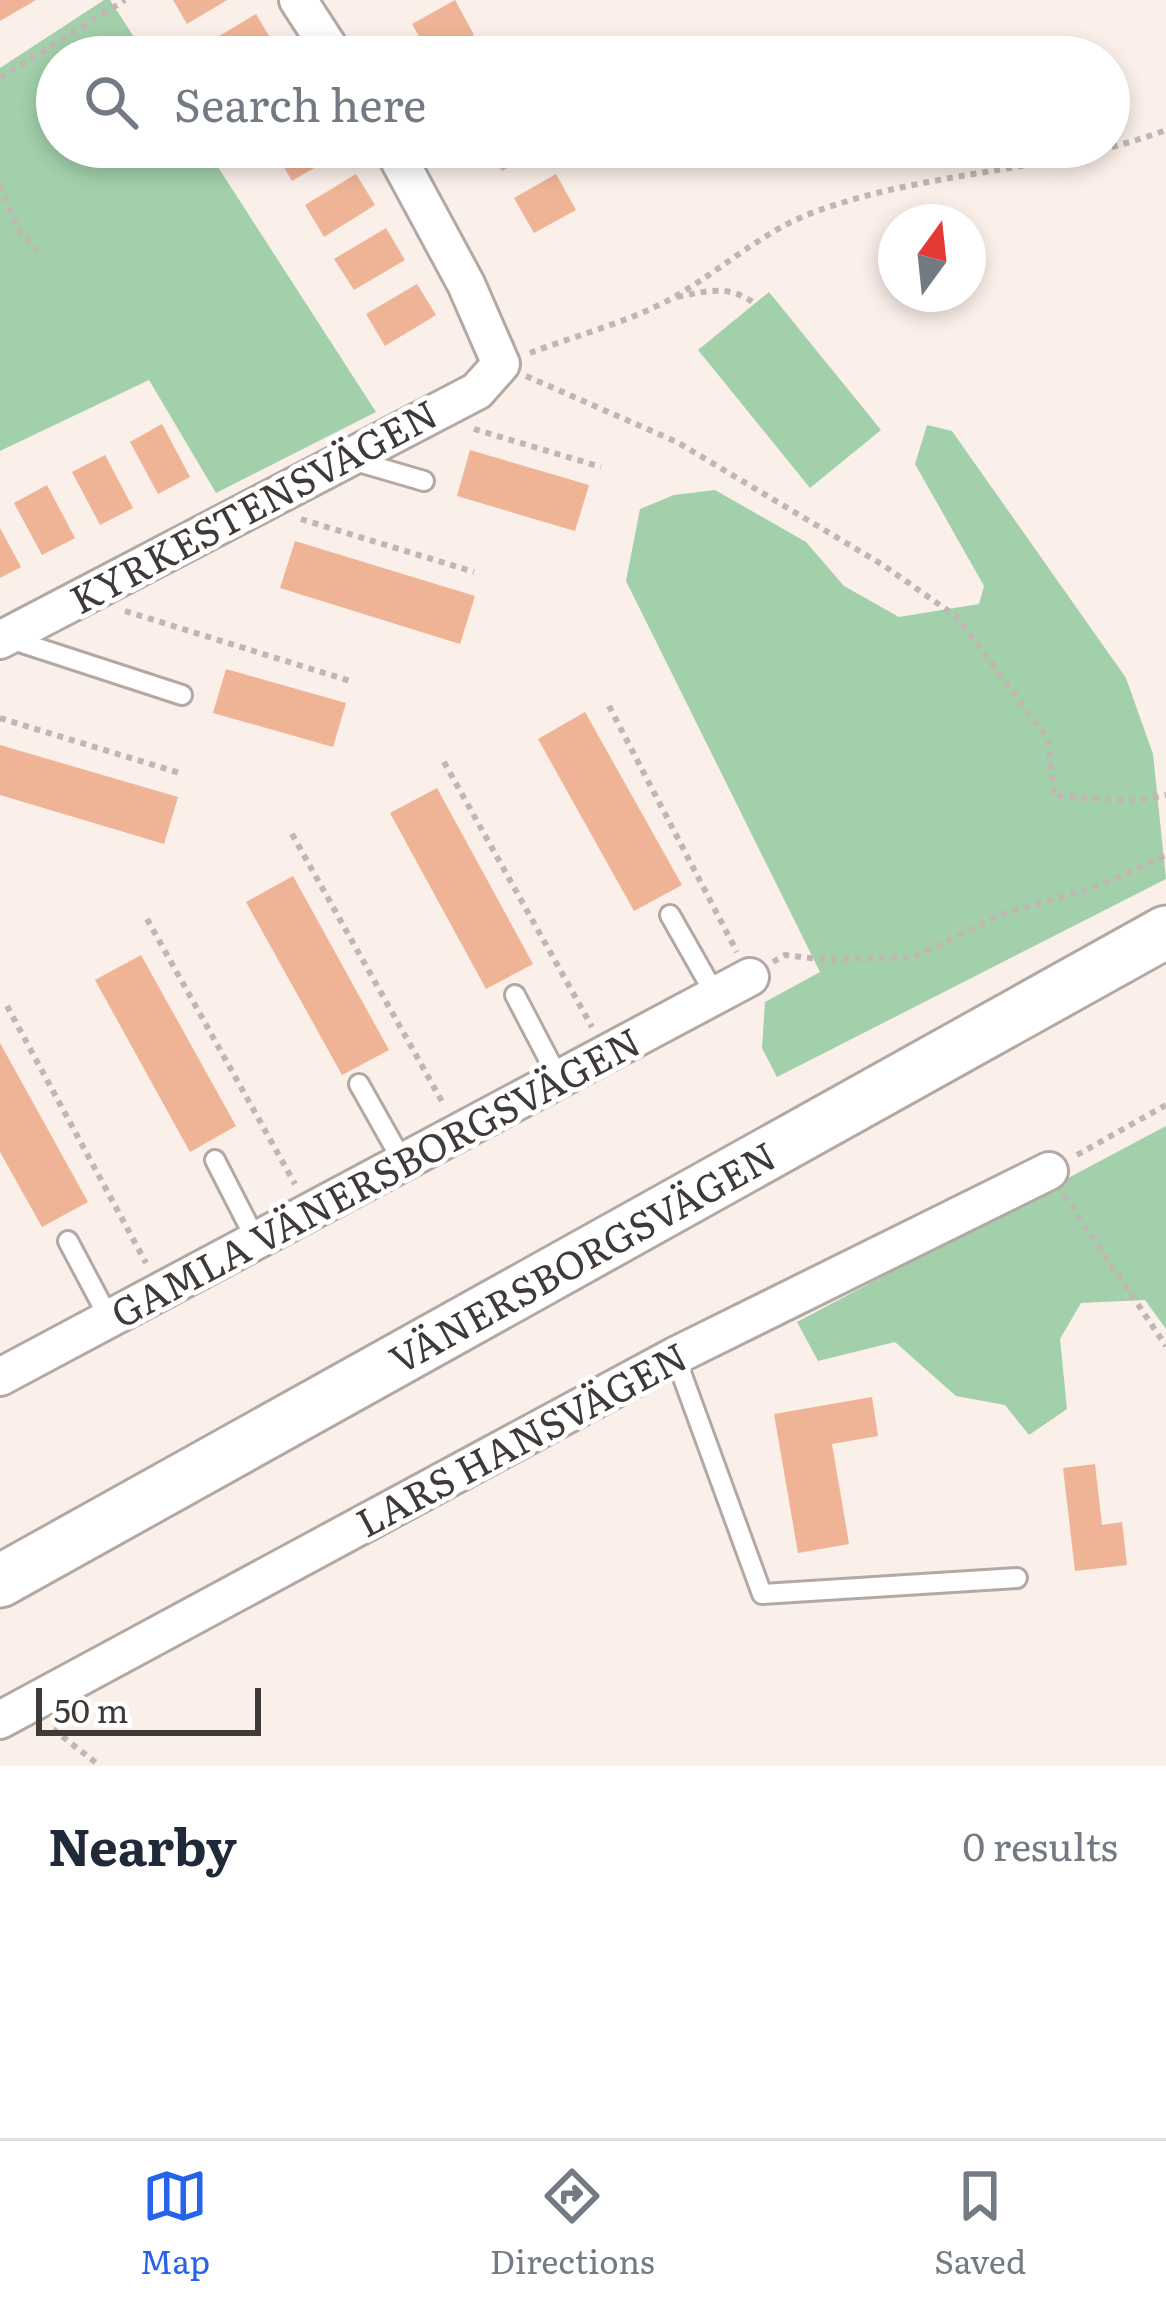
<!DOCTYPE html>
<html lang="en">
<head>
<meta charset="utf-8">
<style>
  body { margin:0; font-family:Literata,serif; background:#f2f2f3; color:#1f2937 }
  .compass { position:absolute; left:878px; top:204px; width:108px; height:108px; border-radius:50%; background:#fff; box-shadow:0 6px 18px #0003; rotate:15deg }
  .scale { position:absolute; left:36px; bottom:30px; width:225px; box-sizing:border-box; padding-left:12px; border:6px solid #3f3a38; border-top:0; font-size:33px; line-height:42px; white-space:nowrap; color:#3f3a38; -webkit-text-stroke:9px #fff; paint-order:stroke }
  .list { margin:0; padding:0; list-style:none }
  h2 { display:flex; justify-content:space-between; align-items:center; height:156px; margin:0; padding:0 48px; font-size:51px }
  h2 small { font-size:39px; font-weight:400; color:#747a83 }
  .icon { flex:none; width:66px; height:66px; fill:none; stroke:currentColor; stroke-width:2; stroke-linecap:round; stroke-linejoin:round }
  .map { position:relative; flex:none; width:1166px; height:1766px; overflow:hidden }
  .search { position:absolute; background:#fff; box-shadow:0 6px 18px #0003; left:36px; right:36px; top:36px; height:132px; display:flex; align-items:center; gap:30px; box-sizing:border-box; padding:0 42px; border-radius:66px; color:#747a83; font-size:45px }
  .sheet { height:372px; background:#fff }
  nav { display:flex; justify-content:space-around; align-items:center; box-sizing:border-box; height:168px; border-top:3px solid #e0e1e3; background:#fff; font-size:33px; color:#747a83 }
  nav a { display:grid; justify-items:center; gap:6px }
  nav .on { color:#2563eb }
  .map>svg:first-child { display:block }
  .green { fill:#a2d0aa }
  .building { fill:#efb496 }
  .lines { fill:none; stroke-linecap:round; stroke-linejoin:round }
  .lane-casing { stroke:#b3a8a2; stroke-width:24 }
  .street-casing { stroke:#b3a8a2; stroke-width:42 }
  .secondary-casing { stroke:#b3a8a2; stroke-width:57 }
  .path { stroke:#c1b7b2; stroke-width:6; stroke-dasharray:6 6; stroke-linecap:butt }
  .lane { stroke:#fff; stroke-width:18 }
  .street { stroke:#fff; stroke-width:36 }
  .secondary { stroke:#fff; stroke-width:51 }
  .labels { text-anchor:middle; stroke-width:10; stroke-linejoin:round; paint-order:stroke }
  .street-label { font-size:39px; fill:#3f3a38; stroke:#fff }
</style>
</head>
<body>
<div class="map">
<svg width="1166" height="1766" viewBox="0 0 1166 1766">
  <rect width="100%" height="100%" fill="#fbefe9"/>
  <g class="green">
    <polygon points="104,0 110,0 147,57 57,57 57,147 205,147 376,412 216,493 149,380 0,451 0,68"/>
    <polygon points="769,292 881,430 810,488 698,350"/>
    <polygon points="927,425 952,431 1126,678 1153,754 1166,879 777,1077 762,1048 765,1002 820,972 626,581 640,509 674,495 715,490 806,542 844,586 899,617 979,604 984,586 915,464"/>
    <polygon points="1166,1126 1166,1329 1145,1300 1081,1303 1060,1339 1067,1409 1029,1435 1005,1405 956,1396 895,1342 818,1361 797,1322"/>
  </g>
  <g class="building">
    <polygon points="0,0 36,0 0,21"/>
    <polygon points="173,0 227,0 187,24"/>
    <polygon points="455,0 474,35 431,57 412,24"/>
    <polygon points="256,14 275,46 257,57 212,57 204,45"/>
    <polygon points="277,147 341,147 343,151 292,181 273,149"/>
    <polygon points="488,147 545,147 502,171"/>
    <polygon points="356,174 375,205 324,237 305,205"/>
    <polygon points="556,174 576,210 534,233 514,198"/>
    <polygon points="386,228 405,260 354,290 334,259"/>
    <polygon points="417,284 436,315 385,346 366,314"/>
    <polygon points="162,424 190,477 158,494 130,442"/>
    <polygon points="470,450 589,485 575,531 457,496"/>
    <polygon points="105,455 133,508 100,525 72,472"/>
    <polygon points="47,485 75,538 42,555 14,503"/>
    <polygon points="0,528 21,567 0,578"/>
    <polygon points="295,541 475,596 460,644 280,588"/>
    <polygon points="226,669 346,703 333,747 213,713"/>
    <polygon points="585,712 682,885 634,911 538,739"/>
    <polygon points="0,745 178,797 164,844 0,795"/>
    <polygon points="437,788 533,964 486,989 390,813"/>
    <polygon points="293,876 389,1050 342,1075 246,902"/>
    <polygon points="141,955 236,1126 190,1152 95,980"/>
    <polygon points="0,1043 88,1202 42,1227 0,1152"/>
    <polygon points="872,1397 878,1436 832,1444 849,1544 798,1553 774,1414"/>
    <polygon points="1095,1464 1102,1525 1122,1522 1127,1565 1075,1571 1063,1468"/>
  </g>
  <g class="lines">
    <defs>
      <g id="lane">
        <polyline points="352,460 424,481"/>
        <polyline points="10,639 182,695"/>
        <polyline points="670,915 716,996"/>
        <polyline points="515,995 560,1081"/>
        <polyline points="359,1084 404,1164"/>
        <polyline points="215,1160 257,1242"/>
        <polyline points="68,1241 110,1320"/>
        <polyline points="675,1356 762,1594 1017,1578"/>
      </g>
      <g id="street">
        <polyline points="298,0 335,57"/>
        <polyline points="0,640 477,391 501,364 466,284 392,147"/>
        <polyline points="0,1377 750,977"/>
        <polyline points="0,1720 675,1356 1049,1171"/>
      </g>
      <polyline id="secondary" points="0,1581 1166,932"/>
    </defs>
    <use href="#lane" class="lane-casing"/>
    <use href="#street" class="street-casing"/>
    <use href="#secondary" class="secondary-casing"/>
    <g class="path">
      <polyline points="0,78 125,0"/>
      <polyline points="0,185 17,228 39,252"/>
      <path d="M677,297C707,291 730,284 755,304"/>
      <path d="M530,353C577,335 633,321 676,296C724,268 764,230 817,211C930,170 1054,172 1166,130"/>
      <polyline points="526,376 677,442 883,565 957,617 1048,739 1054,796 1137,801 1166,795"/>
      <polyline points="474,429 601,467"/>
      <polyline points="301,519 474,572"/>
      <polyline points="125,611 350,681"/>
      <polyline points="609,706 737,952"/>
      <polyline points="0,718 180,773"/>
      <polyline points="444,762 592,1027"/>
      <polyline points="292,834 444,1105"/>
      <polyline points="147,919 295,1184"/>
      <polyline points="773,962 785,955 827,960 914,957 999,915 1098,886 1166,855"/>
      <polyline points="7,1006 146,1263"/>
      <polyline points="1077,1155 1166,1105"/>
      <polyline points="1064,1195 1166,1346"/>
      <polyline points="53,1729 100,1766"/>
    </g>
    <use href="#lane" class="lane"/>
    <use href="#street" class="street"/>
    <use href="#secondary" class="secondary"/>
  </g>
  <g class="labels">
    <g class="street-label">
      <text transform="translate(254 507) rotate(-28)" y="14">KYRKESTENSVÄGEN</text>
      <text transform="translate(376 1178) rotate(-28)" y="14">GAMLA VÄNERSBORGSVÄGEN</text>
      <text transform="translate(583 1258) rotate(-29)" y="14">VÄNERSBORGSVÄGEN</text>
      <text transform="translate(522 1440) rotate(-28)" y="14">LARS HANSVÄGEN</text>
    </g>
  </g>
</svg>
<svg class="compass" viewBox="-18 -18 36 36"><path d="M0-13l5 13h-10z" fill="#e53935"/><path d="M0 13l5-13h-10z" fill="#747a83"/></svg>
<div class="scale">50 m</div>
<div class="search"><svg class="icon" aria-label="search" viewBox="0 0 24 24"><circle cx="10" cy="10" r="6"/><path d="M15 15l6 6"/></svg>Search here</div>
</div>
<section class="sheet">
<h2>Nearby<small>0 results</small></h2>
<ul class="list">
</ul>
</section>
<nav>
<a class="on"><svg class="icon" aria-label="map" viewBox="0 0 24 24"><path d="M3 6l6-2 6 2 6-2v14l-6 2-6-2-6 2zM9 4v14M15 6v14"/></svg>Map</a>
<a><svg class="icon" aria-label="directions" viewBox="0 0 24 24"><path d="M12 3l9 9-9 9-9-9zM9 14v-3h6M13 9l2 2-2 2"/></svg>Directions</a>
<a><svg class="icon" aria-label="saved" viewBox="0 0 24 24"><path d="M7 4h10v16l-5-4-5 4z"/></svg>Saved</a>
</nav>
</body>
</html>
